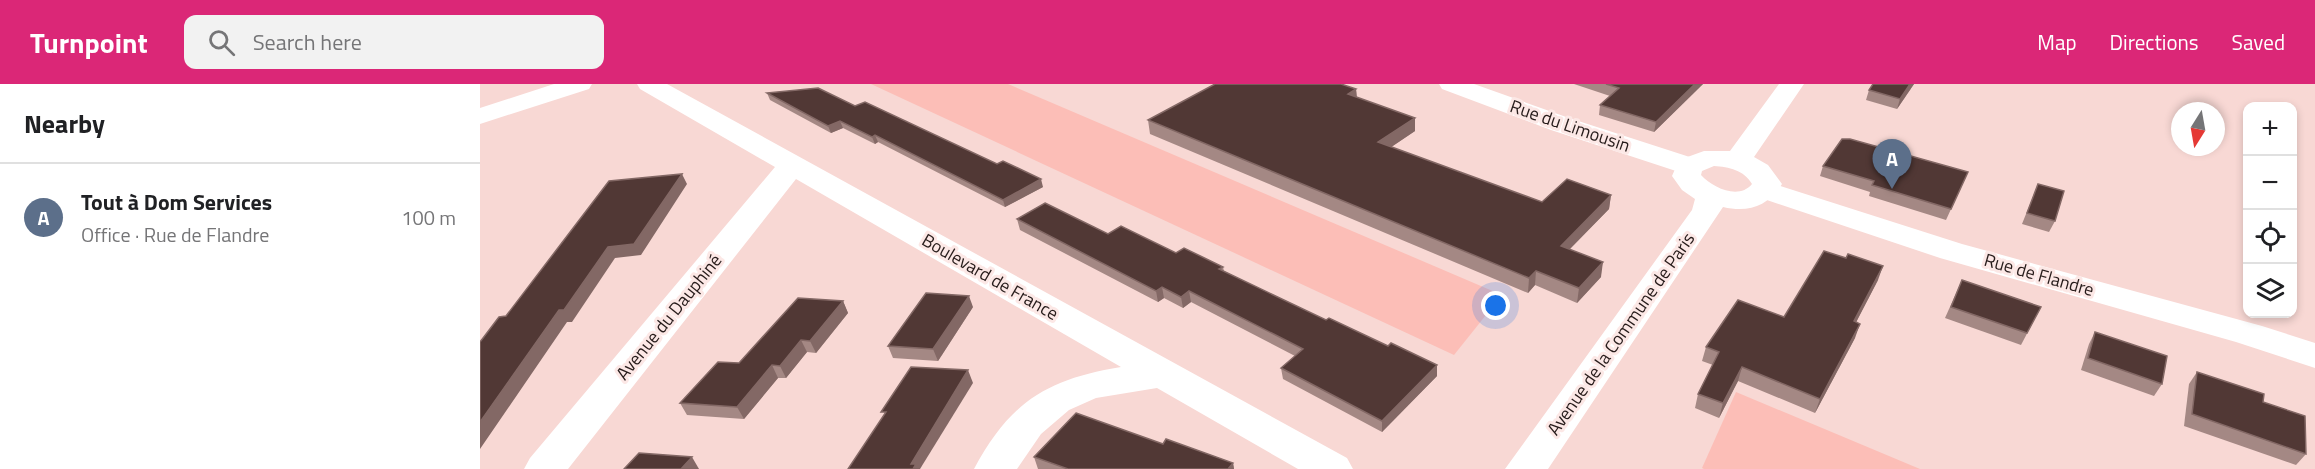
<!DOCTYPE html>
<html lang="en">
<head>
<meta charset="utf-8">
<style>
  body { margin:0; font-family:"Titillium Web",sans-serif; background:#f2f2f2; color:#202124 }
  .controls { position:absolute; right:18px; top:18px; display:grid; overflow:hidden; border-radius:12px; box-shadow:0 3px 9px #0003 }
  .controls button { width:54px; height:54px; display:grid; place-items:center; padding:0; border:0; border-bottom:2px solid #e0e0e0; background:#fff; color:#202124; font:30px sans-serif }
  .compass { position:absolute; left:1691px; top:18px; width:54px; height:54px; border-radius:50%; background:#fff; box-shadow:0 3px 9px #0003; rotate:191deg }
  .you { position:absolute; left:1016px; top:222px; width:21px; height:21px; margin:-15px; border:4px solid #fff; border-radius:50%; background:#1a73e8; box-shadow:0 0 0 9px #1a73e833 }
  .badge { display:grid; place-items:center; width:39px; height:39px; border-radius:50%; background:#db2777; color:#fff; font-size:20px; font-weight:700 }
  .pin { position:absolute; translate:-50% -50px; filter:drop-shadow(0 2px 3px #0008) }
  .pin::after { content:''; position:absolute; top:32px; width:21px; height:18px; background:inherit; clip-path:polygon(0 0,100% 0,50% 100%) }
  .list { margin:0; padding:0; list-style:none }
  h2 { display:flex; justify-content:space-between; align-items:center; height:78px; margin:0; padding:0 24px; font-size:26px }
  h2 small { font-size:20px; font-weight:400; color:#757577 }
  .list li { display:grid; grid-template-columns:39px 1fr auto; gap:18px; align-items:center; box-sizing:border-box; height:108px; padding:0 24px; border-top:2px solid #e0e0e0 }
  .list b { display:block; font-size:22px; white-space:nowrap }
  .list p { margin:0; font-size:20px; white-space:nowrap; color:#757577 }
  .list em { font-size:20px; font-style:normal; color:#757577 }
  .icon { flex:none; width:33px; height:33px; fill:none; stroke:currentColor; stroke-width:2; stroke-linecap:round; stroke-linejoin:round }
  .map { position:relative; flex:none; width:1835px; height:385px; overflow:hidden }
  header { display:flex; align-items:center; gap:36px; box-sizing:border-box; height:84px; padding:0 30px; background:#db2777; color:#fff }
  header strong { font-size:28px }
  nav { display:flex; gap:33px; margin-inline-start:auto; font-size:21px }
  .search { width:420px; height:54px; background:#f2f2f2; display:flex; align-items:center; gap:15px; box-sizing:border-box; padding:0 21px; border-radius:12px; color:#757577; font-size:22px }
  main { display:flex }
  aside { flex:1; background:#fff }
  .map>svg:first-child { display:block }
  .green { fill:#fcbeb7 }
  .lines { fill:none; stroke-linecap:round; stroke-linejoin:round }
  .street { fill:#fff; fill-rule:evenodd }
  .secondary { fill:#fff; fill-rule:evenodd }
  .wall { fill:#a48884 }
  .shaded-wall { fill:#836865 }
  .building { fill:#513835; stroke:#836865; stroke-width:1.5 }
  .labels { text-anchor:middle; stroke-width:6; stroke-linejoin:round; paint-order:stroke }
  .street-label { font-size:18px; fill:#261b1a; stroke:#fce8e6 }
</style>
</head>
<body>
<header>
<strong>Turnpoint</strong>
<div class="search"><svg class="icon" aria-label="search" viewBox="0 0 24 24"><circle cx="10" cy="10" r="6"/><path d="M15 15l6 6"/></svg>Search here</div>
<nav><a>Map</a><a>Directions</a><a>Saved</a></nav>
</header>
<main>
<aside>
<h2>Nearby<small></small></h2>
<ul class="list">
<li><span class="badge" style="background:#5c6f8a">A</span><div><b>Tout à Dom Services</b><p>Office · Rue de Flandre</p></div><em>100 m</em></li>
</ul>
</aside>
<div class="map">
<svg width="1835" height="385" viewBox="0 0 1835 385">
  <rect width="100%" height="100%" fill="#f8d8d4"/>
  <g class="green">
    <polygon points="391,0 528,0 1022,211 974,271"/>
    <polygon points="1256,308 1440,385 1224,385 1222,384"/>
  </g>
  <g class="lines">
    <g class="street">
      <polygon points="74,0 112,0 109,5 0,40 0,24"/>
      <path d="M157,0H187L867,374L873,385H818L677,304L616,314L589,326L561,350L537,385H494C530,318 567,295 641,283L316,95L88,385H44L50,374L295,83L160,5Z"/>
      <polygon points="959,0 994,0 1089,34 1219,76 1223,82 1219,88 1209,90 1199,88 1071,46 962,5"/>
      <polygon points="1285,97 1482,160 1782,242 1835,259 1835,284 1756,258 1460,174 1275,112 1270,106 1275,100"/>
    </g>
    <path class="secondary" d="M1299,0H1324L1274,73L1288,81L1302,100C1288,122 1269,129 1243,123L1068,385H1025L1212,126L1215,115L1202,106L1192,92L1199,76L1224,67H1250ZM1234,82C1249,83 1264,86 1272,100C1259,116 1233,104 1221,91L1222,87Z"/>
  </g>
  <g class="wall">
    <polygon points="1094,0 1223,0 1174,48 1119,31 1120,21 1130,12"/>
    <polygon points="1393,0 1434,0 1417,25 1386,16 1389,6"/>
    <polygon points="876,5 877,13 935,47 911,63 1062,118 1131,111 1129,125 1090,165 1121,193 1097,219 1055,201 1048,209 670,50 668,36"/>
    <polygon points="287,9 375,22 563,103 525,123 398,58 395,60 363,44 351,49 290,16"/>
    <polygon points="1343,82 1488,88 1466,136 1389,112 1390,108 1340,92"/>
    <polygon points="1558,100 1575,137 1569,148 1542,140"/>
    <polygon points="537,135 628,150 696,169 743,183 744,187 957,292 902,348 803,295 801,284 815,272 711,218 703,224 684,214 678,218 540,146"/>
    <polygon points="1398,196 1376,238 1375,254 1335,329 1258,297 1239,334 1215,324 1218,310 1233,281 1222,277 1226,263"/>
    <polygon points="1482,196 1561,223 1541,261 1465,234"/>
    <polygon points="363,217 368,229 336,269 327,268 306,294 298,294 264,335 207,331 200,319"/>
    <polygon points="493,223 458,277 413,274 408,262"/>
    <polygon points="1615,248 1682,300 1674,312 1601,286 1609,260"/>
    <polygon points="1717,288 1783,318 1826,370 1816,381 1704,342 1709,300"/>
    <polygon points="683,360 753,379 754,385 558,385 554,373"/>
  </g>
  <g class="shaded-wall">
    <polygon points="1215,0 1223,0 1174,48 1176,38"/>
    <polygon points="1430,0 1434,0 1417,25 1420,15"/>
    <polygon points="876,5 877,18 868,10"/>
    <polygon points="935,34 935,47 898,72 898,58"/>
    <polygon points="360,37 363,44 351,49 348,42"/>
    <polygon points="395,51 398,58 395,60 392,53"/>
    <polygon points="202,90 207,100 161,171 135,174 92,238 87,238 0,365 0,338 79,226 128,163"/>
    <polygon points="561,95 563,103 525,123 523,116"/>
    <polygon points="1131,111 1129,125 1079,176 1081,162"/>
    <polygon points="1123,178 1121,193 1097,219 1099,204"/>
    <polygon points="1403,182 1398,196 1369,252 1374,237"/>
    <polygon points="1056,187 1055,201 1048,209 1049,194"/>
    <polygon points="682,203 684,214 678,218 676,207"/>
    <polygon points="709,207 711,218 703,224 701,213"/>
    <polygon points="489,212 493,223 458,277 453,265"/>
    <polygon points="363,217 368,229 336,269 330,257"/>
    <polygon points="1380,240 1375,254 1335,329 1340,315"/>
    <polygon points="321,256 327,268 306,294 300,282"/>
    <polygon points="292,281 298,294 264,335 257,323"/>
    <polygon points="957,281 957,292 902,348 902,337"/>
    <polygon points="1262,283 1258,297 1239,334 1243,319"/>
    <polygon points="488,286 493,299 440,385 433,385 431,380"/>
    <polygon points="212,373 219,385 201,385"/>
    <polygon points="753,379 754,385 748,385"/>
  </g>
  <g class="building">
    <polygon points="735,0 861,0 876,5 868,10 935,34 898,58 1062,118 1087,95 1131,111 1081,162 1123,178 1099,204 1056,187 1049,194 668,36"/>
    <polygon points="1126,0 1215,0 1176,38 1120,21 1139,4"/>
    <polygon points="1393,0 1430,0 1420,15 1389,6"/>
    <polygon points="338,4 375,22 385,18 517,80 523,77 561,95 523,116 395,51 392,53 360,37 348,42 287,9"/>
    <polygon points="1362,55 1370,55 1488,88 1471,125 1392,101 1394,97 1343,82"/>
    <polygon points="202,90 154,160 128,163 84,226 79,226 0,338 0,258 19,233 26,232 129,97"/>
    <polygon points="1558,100 1584,107 1575,137 1547,129"/>
    <polygon points="565,119 628,150 641,142 696,169 704,164 743,183 739,185 846,236 849,234 908,262 911,259 957,281 902,337 801,284 823,265 709,207 701,213 682,203 676,207 537,135"/>
    <polygon points="1344,167 1366,174 1368,170 1403,182 1374,237 1380,240 1340,315 1262,283 1243,319 1218,310 1239,268 1226,263 1258,216 1304,233"/>
    <polygon points="1482,196 1561,223 1547,249 1471,223"/>
    <polygon points="446,209 489,212 453,265 408,262"/>
    <polygon points="318,214 363,217 330,257 321,256 300,282 292,281 257,323 200,319 238,278 259,279"/>
    <polygon points="1615,248 1687,272 1682,300 1608,274"/>
    <polygon points="431,283 488,286 431,380 436,380 433,385 368,385 406,328 401,328"/>
    <polygon points="1717,288 1784,310 1783,318 1825,332 1826,370 1712,330"/>
    <polygon points="596,329 683,360 686,355 753,379 748,385 588,385 554,373"/>
    <polygon points="159,369 212,373 201,385 144,385"/>
  </g>
  <g class="labels">
    <g class="street-label">
      <text transform="translate(1090 42) rotate(19)" y="6">Rue du Limousin</text>
      <text transform="translate(1559 191) rotate(16)" y="6">Rue de Flandre</text>
      <text transform="translate(510 193) rotate(30)" y="6">Boulevard de France</text>
      <text transform="translate(189 233) rotate(-51)" y="6">Avenue du Dauphiné</text>
      <text transform="translate(1141 250) rotate(-55)" y="6">Avenue de la Commune de Paris</text>
    </g>
  </g>
</svg>
<div class="controls">
<button>+</button>
<button>−</button>
<button><svg class="icon" aria-label="locate" viewBox="0 0 24 24"><circle cx="12" cy="12" r="6"/><path d="M12 2v4M12 18v4M2 12h4M18 12h4"/></svg></button>
<button><svg class="icon" aria-label="layers" viewBox="0 0 24 24"><path d="M12 4l9 5-9 5-9-5zM3 14l9 5 9-5"/></svg></button>
</div>
<svg class="compass" viewBox="-18 -18 36 36"><path d="M0-13l5 13h-10z" fill="#e53935"/><path d="M0 13l5-13h-10z" fill="#757577"/></svg>
<div class="you"></div>
<div class="pin badge" style="left:1412px;top:105px;background:#5c6f8a">A</div>
</div>
</main>
</body>
</html>
